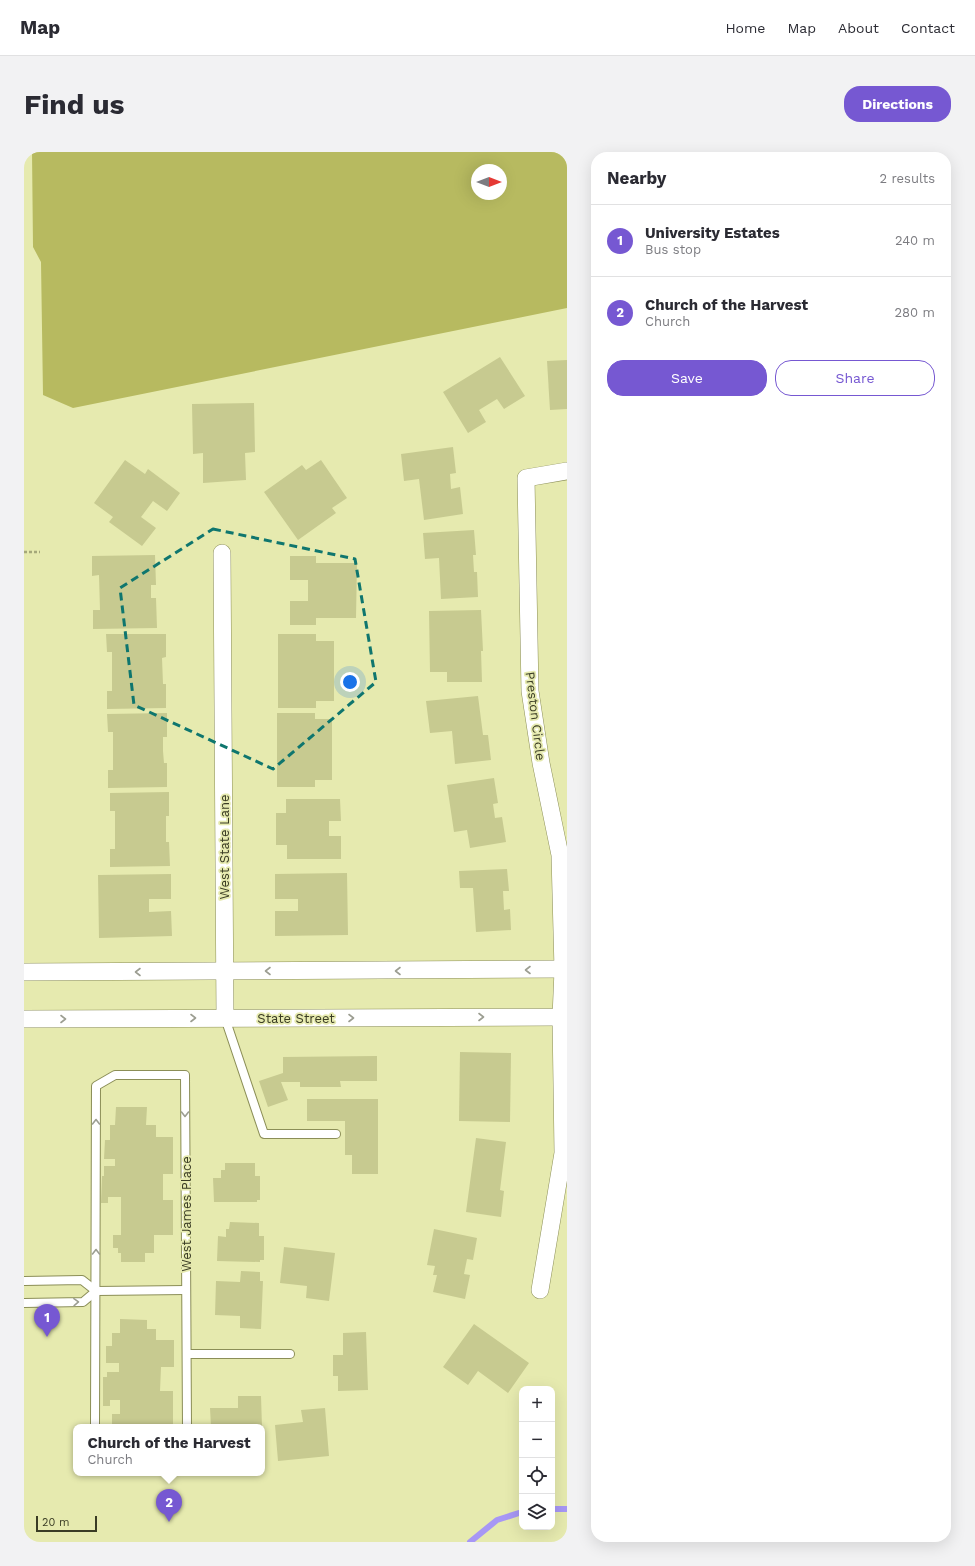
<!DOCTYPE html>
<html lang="en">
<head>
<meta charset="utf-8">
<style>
  body { margin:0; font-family:"Work Sans",sans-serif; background:#f2f2f3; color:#2b2b33 }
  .controls { position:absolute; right:12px; bottom:12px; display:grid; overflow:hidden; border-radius:8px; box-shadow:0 4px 16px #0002 }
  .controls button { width:36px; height:36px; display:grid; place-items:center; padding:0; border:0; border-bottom:1px solid #e1e1e2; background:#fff; color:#2b2b33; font:20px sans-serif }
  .compass { position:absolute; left:447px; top:12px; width:36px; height:36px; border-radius:50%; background:#fff; box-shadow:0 4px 16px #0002; rotate:90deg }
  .scale { position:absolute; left:12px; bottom:10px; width:61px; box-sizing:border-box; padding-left:4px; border:2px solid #3a3c24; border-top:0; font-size:11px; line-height:14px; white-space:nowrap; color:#3a3c24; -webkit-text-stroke:3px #e6eaaf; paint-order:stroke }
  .you { position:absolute; left:326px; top:530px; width:14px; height:14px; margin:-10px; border:3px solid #fff; border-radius:50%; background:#1a73e8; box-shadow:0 0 0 6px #1a73e833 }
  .badge { display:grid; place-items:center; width:26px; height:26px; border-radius:50%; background:#7658d2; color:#fff; font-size:13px; font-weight:700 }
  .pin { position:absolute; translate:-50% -33px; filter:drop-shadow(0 1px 2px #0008) }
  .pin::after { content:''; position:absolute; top:21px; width:14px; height:12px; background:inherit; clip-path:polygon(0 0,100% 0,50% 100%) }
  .popup { position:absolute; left:49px; top:1272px; width:192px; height:52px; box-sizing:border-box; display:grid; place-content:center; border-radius:8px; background:#fff; filter:drop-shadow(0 1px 3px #0005); font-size:13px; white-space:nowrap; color:#7c7c81 }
  .popup b { font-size:15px; color:#2b2b33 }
  .popup::after { content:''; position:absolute; left:50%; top:100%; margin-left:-8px; border:8px solid transparent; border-top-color:#fff }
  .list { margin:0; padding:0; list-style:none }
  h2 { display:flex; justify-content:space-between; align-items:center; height:52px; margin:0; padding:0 16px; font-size:17px }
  h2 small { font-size:13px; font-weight:400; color:#7c7c81 }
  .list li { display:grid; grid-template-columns:26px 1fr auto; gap:12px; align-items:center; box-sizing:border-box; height:72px; padding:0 16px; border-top:1px solid #e1e1e2 }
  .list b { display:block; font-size:15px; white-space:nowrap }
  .list p { margin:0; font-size:13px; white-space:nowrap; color:#7c7c81 }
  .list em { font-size:13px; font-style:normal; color:#7c7c81 }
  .actions { display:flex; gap:8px; padding:12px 16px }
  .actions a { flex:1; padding:9px 0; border:1px solid #7658d2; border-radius:16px; text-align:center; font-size:14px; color:#7658d2 }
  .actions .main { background:#7658d2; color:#fff }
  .icon { flex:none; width:22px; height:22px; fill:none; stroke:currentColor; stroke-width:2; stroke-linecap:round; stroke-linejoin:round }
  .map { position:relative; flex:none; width:543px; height:1390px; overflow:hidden; border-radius:16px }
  header { display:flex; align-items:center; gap:24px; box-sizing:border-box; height:56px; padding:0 20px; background:#fff; border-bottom:1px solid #e1e1e2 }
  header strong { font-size:19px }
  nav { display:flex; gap:22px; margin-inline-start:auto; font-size:14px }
  .intro { display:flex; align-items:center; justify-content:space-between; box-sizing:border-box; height:96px; padding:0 24px }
  h1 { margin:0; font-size:28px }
  .button { padding:10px 18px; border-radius:16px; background:#7658d2; color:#fff; font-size:14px; font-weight:700 }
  main { display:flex; gap:24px; padding:0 24px }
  aside { flex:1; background:#fff; border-radius:16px; box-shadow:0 4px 16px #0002 }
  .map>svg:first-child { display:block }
  .green { fill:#b7ba60; fill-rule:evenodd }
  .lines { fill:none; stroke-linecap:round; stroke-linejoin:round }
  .stream { stroke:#a797f5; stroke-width:6 }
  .building { fill:#c7ca90 }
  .service-casing { stroke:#8b8e57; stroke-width:10 }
  .minor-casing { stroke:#8b8e57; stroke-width:18 }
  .path { stroke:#a5a87a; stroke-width:2.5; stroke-dasharray:3 2; stroke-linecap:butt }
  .service { stroke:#fff; stroke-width:8 }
  .minor { stroke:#fff; stroke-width:17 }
  .oneway { stroke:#9c9e92 }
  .marked { fill:none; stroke:#0f766e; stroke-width:3; stroke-dasharray:8 5; stroke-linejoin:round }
  .labels { text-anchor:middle; stroke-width:3.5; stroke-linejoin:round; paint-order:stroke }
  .street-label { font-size:13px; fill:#3a3c24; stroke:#e6eaaf }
</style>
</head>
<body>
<header>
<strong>Map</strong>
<nav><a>Home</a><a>Map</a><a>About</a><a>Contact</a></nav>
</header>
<div class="intro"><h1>Find us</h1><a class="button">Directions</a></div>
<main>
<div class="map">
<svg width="543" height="1390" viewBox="0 0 543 1390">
  <rect width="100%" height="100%" fill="#e6eaaf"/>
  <path class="green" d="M8,0H543V156L49,256L19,243L17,110L9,95ZM453,18H477V42H453Z"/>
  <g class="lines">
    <g class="stream">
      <polyline points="528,1357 543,1357"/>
      <polyline points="446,1390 473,1368 498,1360"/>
    </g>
  </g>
  <g class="building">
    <polygon points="476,205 501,244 480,257 473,247 455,258 462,270 444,281 419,240"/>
    <polygon points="543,208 543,257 526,258 523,209"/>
    <polygon points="230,251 231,300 221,301 222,328 179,331 179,301 169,302 168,252"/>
    <polygon points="429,295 432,321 426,322 427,337 436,335 439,362 400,368 395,327 380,329 377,302"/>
    <polygon points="101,308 121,322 124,317 156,341 143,359 129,349 117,365 132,376 118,394 85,370 89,365 70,351"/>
    <polygon points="297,308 323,346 308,356 312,361 274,388 240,340 278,313 282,318"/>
    <polygon points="450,378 452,403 449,403 450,420 453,420 454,445 417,447 415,406 401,407 399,381"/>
    <polygon points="131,403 132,433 127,433 127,446 132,446 133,476 69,477 69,458 76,458 75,423 68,424 68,404"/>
    <polygon points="266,404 292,404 292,411 333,411 332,466 292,466 292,473 266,473 266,449 284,449 284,428 266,428"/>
    <polygon points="457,458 459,499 457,499 458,530 423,530 423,520 406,520 405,459"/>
    <polygon points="82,482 142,482 142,505 138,506 139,532 142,532 142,556 83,557 83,539 88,539 88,500 83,500"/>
    <polygon points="254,482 292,482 292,489 310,489 310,549 292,549 292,556 254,556"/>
    <polygon points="454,544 459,583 464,583 467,608 431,612 428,579 406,581 402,549"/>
    <polygon points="143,561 143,585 139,585 139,599 140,611 143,611 143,635 84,636 84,618 89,618 89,580 84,580 83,562"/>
    <polygon points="253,561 291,561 291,567 308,567 308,628 291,628 291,635 253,635"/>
    <polygon points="470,626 474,651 469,652 471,666 478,665 482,690 446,696 443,678 430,680 423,633"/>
    <polygon points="145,640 145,664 142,664 142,690 145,690 146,714 86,715 86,697 91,697 91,659 86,659 86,641"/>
    <polygon points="262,647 316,647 317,669 305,669 305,684 317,684 317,707 263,707 263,693 252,693 252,661 262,661"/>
    <polygon points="483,717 485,739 479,739 480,758 486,757 487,778 452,780 449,736 436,736 435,719"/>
    <polygon points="323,721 324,783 251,784 251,759 274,759 274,747 251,747 251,722"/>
    <polygon points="147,722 147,747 125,747 125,760 147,759 148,784 75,786 74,723"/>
    <polygon points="436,900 487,901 486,970 435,969"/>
    <polygon points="353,904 353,929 316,929 317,935 276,935 276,930 257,930 264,948 244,955 235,929 259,921 259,905"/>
    <polygon points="283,947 354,947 354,1022 328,1022 328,1003 321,1003 321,969 283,969"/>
    <polygon points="92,955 123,955 122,973 132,973 132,985 149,985 149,1022 139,1022 139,1048 149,1048 149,1083 130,1083 130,1101 121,1101 121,1110 97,1110 97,1101 94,1101 94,1096 89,1096 89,1083 97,1083 97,1045 84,1045 84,1051 77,1051 78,1024 80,1024 80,1014 91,1014 91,1007 80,1007 81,988 86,988 86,973 91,973"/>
    <polygon points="452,986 482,990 476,1038 480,1039 477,1065 442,1060"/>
    <polygon points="201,1011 231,1011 231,1024 236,1024 236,1048 233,1048 233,1050 190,1050 189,1026 197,1026 197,1018 201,1018"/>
    <polygon points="206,1070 235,1071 235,1084 240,1084 240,1108 236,1108 236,1110 193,1109 194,1084 202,1085 202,1077 205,1077"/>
    <polygon points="410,1077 453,1086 449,1108 443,1107 440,1122 446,1123 441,1147 409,1140 413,1123 409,1123 411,1114 403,1113"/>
    <polygon points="260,1095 311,1101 305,1149 282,1146 283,1134 256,1131"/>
    <polygon points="217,1119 236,1120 236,1129 239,1129 237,1177 216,1176 216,1164 191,1163 192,1129 216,1130"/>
    <polygon points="96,1167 123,1168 123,1177 132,1177 132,1188 150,1188 150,1215 137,1215 136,1239 149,1239 149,1275 88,1275 88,1262 96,1262 96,1248 86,1248 86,1254 79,1254 79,1225 83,1225 83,1220 95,1220 95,1211 82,1211 82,1194 88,1194 88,1181 96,1181"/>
    <polygon points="450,1172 505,1211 484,1241 454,1219 444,1233 419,1215"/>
    <polygon points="342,1180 344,1238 314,1239 314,1224 309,1224 309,1203 319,1203 319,1181"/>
    <polygon points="214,1244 237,1244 238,1275 187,1275 186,1256 214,1256"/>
    <polygon points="301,1256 305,1304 254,1309 251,1273 279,1270 277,1258"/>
  </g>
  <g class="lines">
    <defs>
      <g id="service">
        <polyline points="201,866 240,982 312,982"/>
        <polyline points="0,1129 58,1128 72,1139 162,1138"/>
        <polyline points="0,1151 59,1150 72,1139"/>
        <polyline points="163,1202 266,1202"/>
        <polyline points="71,1275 72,934 91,923 161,923 163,1275"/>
      </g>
      <g id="minor">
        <polyline points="198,401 201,866"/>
        <polyline points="0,820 543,817"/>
        <polyline points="0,867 537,865 543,863"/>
        <polyline points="516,1138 539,1001 537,865 539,818 536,703 517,611 506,539 502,326 543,319"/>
      </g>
    </defs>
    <use href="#service" class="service-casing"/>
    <use href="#minor" class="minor-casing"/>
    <polyline class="path" points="0,400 16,400"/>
    <use href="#service" class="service"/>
    <use href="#minor" class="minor"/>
  </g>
  <defs><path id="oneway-chevron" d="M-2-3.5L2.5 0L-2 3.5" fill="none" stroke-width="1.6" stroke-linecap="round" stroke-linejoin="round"/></defs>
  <g class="oneway">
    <use href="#oneway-chevron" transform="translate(504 818) rotate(180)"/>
    <use href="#oneway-chevron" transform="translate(244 819) rotate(180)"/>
    <use href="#oneway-chevron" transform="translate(374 819) rotate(180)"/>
    <use href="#oneway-chevron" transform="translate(114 820) rotate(180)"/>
    <use href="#oneway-chevron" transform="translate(457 865)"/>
    <use href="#oneway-chevron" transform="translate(169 866)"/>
    <use href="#oneway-chevron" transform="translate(327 866)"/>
    <use href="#oneway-chevron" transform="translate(39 867)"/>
    <use href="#oneway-chevron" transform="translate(161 962) rotate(90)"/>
    <use href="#oneway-chevron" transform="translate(72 970) rotate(-90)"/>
    <use href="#oneway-chevron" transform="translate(72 1100) rotate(-90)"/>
    <use href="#oneway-chevron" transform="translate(52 1150) rotate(-2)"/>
  </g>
  <path class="marked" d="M189,377L331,407L352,530L249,617L110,553L96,436Z"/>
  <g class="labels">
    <g class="street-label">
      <text transform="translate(512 564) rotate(83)" y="5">Preston Circle</text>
      <text transform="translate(200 695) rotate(-90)" y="5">West State Lane</text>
      <text x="272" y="871">State Street</text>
      <text transform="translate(162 1062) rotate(-90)" y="5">West James Place</text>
    </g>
  </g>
</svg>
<div class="controls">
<button>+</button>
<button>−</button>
<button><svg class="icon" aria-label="locate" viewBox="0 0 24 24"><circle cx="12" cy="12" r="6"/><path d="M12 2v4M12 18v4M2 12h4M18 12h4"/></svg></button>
<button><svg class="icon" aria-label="layers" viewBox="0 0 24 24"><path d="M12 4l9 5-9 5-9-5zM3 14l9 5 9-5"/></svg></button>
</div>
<svg class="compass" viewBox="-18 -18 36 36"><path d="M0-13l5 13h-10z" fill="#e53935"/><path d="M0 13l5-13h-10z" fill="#7c7c81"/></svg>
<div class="scale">20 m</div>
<div class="you"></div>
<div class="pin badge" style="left:23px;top:1185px">1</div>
<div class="pin badge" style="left:145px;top:1370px">2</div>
<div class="popup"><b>Church of the Harvest</b>Church</div>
</div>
<aside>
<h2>Nearby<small>2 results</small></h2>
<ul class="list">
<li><span class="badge">1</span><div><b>University Estates</b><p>Bus stop</p></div><em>240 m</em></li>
<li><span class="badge">2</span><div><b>Church of the Harvest</b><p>Church</p></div><em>280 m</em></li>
</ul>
<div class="actions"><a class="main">Save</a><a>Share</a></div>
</aside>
</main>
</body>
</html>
